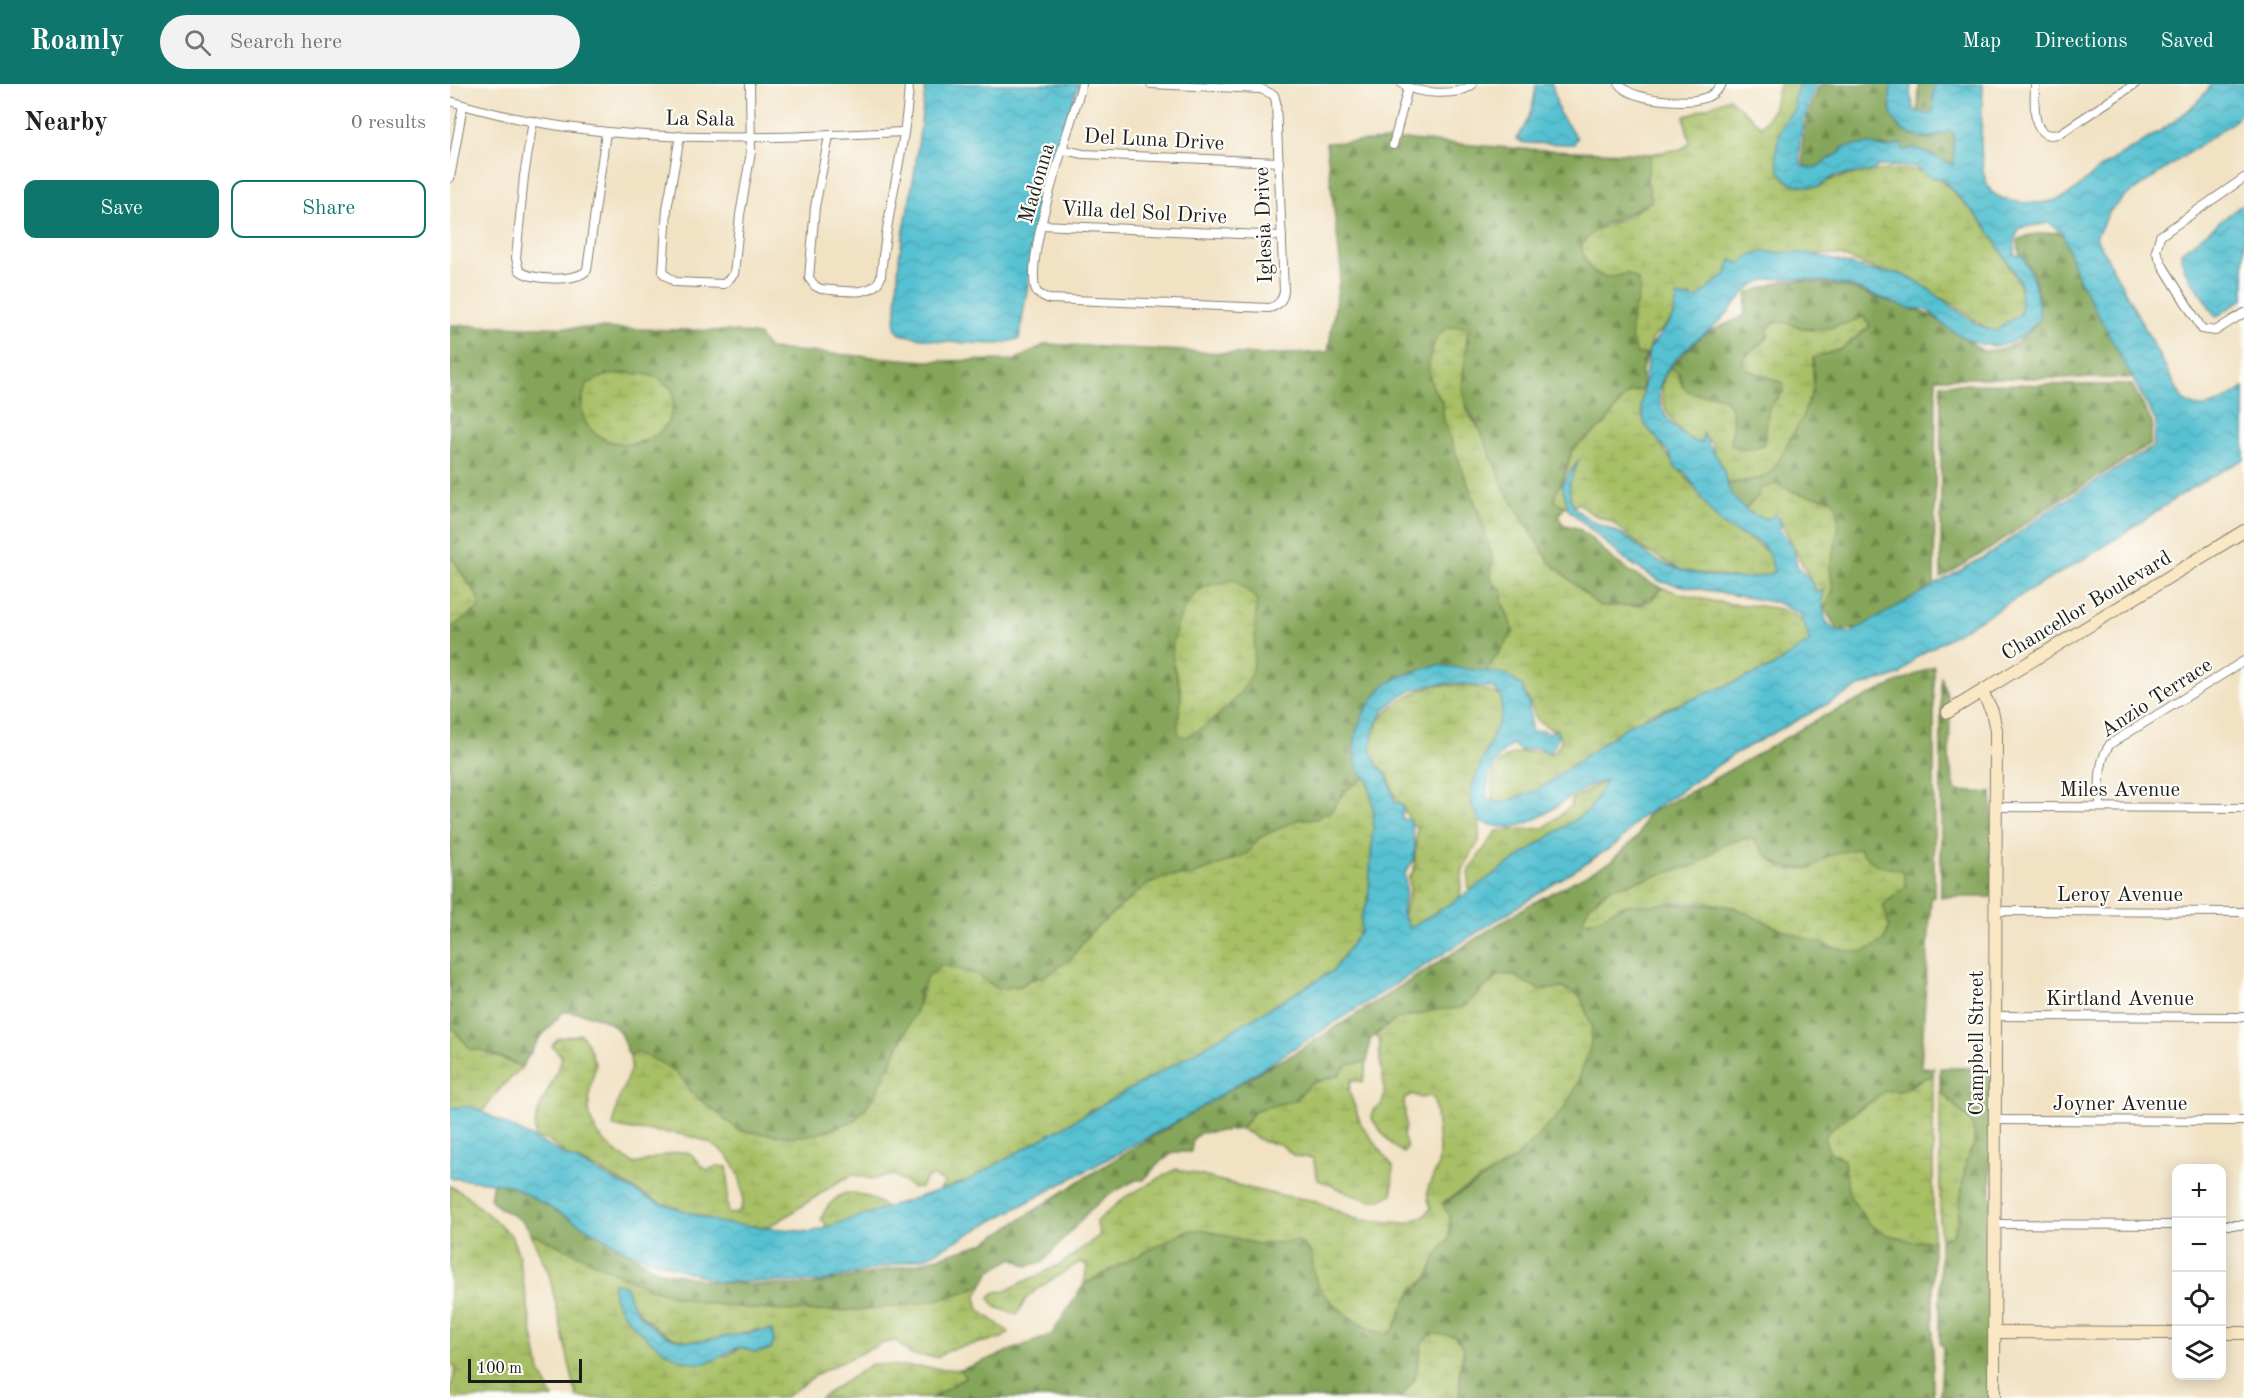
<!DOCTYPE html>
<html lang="en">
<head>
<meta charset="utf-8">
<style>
  body { margin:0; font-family:"Old Standard TT",serif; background:#f2f2f2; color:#202124 }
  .controls { position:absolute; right:18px; bottom:18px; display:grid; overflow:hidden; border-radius:12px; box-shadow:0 3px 15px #0003 }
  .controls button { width:54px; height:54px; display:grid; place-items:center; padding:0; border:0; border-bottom:2px solid #e0e0e0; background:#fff; color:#202124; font:30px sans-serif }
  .scale { position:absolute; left:18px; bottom:15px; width:114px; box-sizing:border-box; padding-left:6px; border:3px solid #1c1c1c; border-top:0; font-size:16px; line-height:21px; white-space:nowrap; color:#1c1c1c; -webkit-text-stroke:4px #fdfcf7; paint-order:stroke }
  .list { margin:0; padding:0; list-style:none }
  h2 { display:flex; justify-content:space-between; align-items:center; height:78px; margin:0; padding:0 24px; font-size:26px }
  h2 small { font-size:20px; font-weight:400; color:#757577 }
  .actions { display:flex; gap:12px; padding:18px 24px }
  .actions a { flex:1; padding:14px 0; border:2px solid #0f766e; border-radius:12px; text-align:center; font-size:21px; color:#0f766e }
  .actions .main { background:#0f766e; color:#fff }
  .icon { flex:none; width:33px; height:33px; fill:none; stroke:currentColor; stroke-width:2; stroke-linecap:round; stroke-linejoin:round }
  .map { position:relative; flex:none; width:1794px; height:1314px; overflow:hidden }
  header { display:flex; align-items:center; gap:36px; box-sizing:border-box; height:84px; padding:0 30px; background:#0f766e; color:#fff }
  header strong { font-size:28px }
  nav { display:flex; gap:33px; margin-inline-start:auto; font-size:21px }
  .search { width:420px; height:54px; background:#f2f2f2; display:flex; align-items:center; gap:15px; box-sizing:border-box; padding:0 21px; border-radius:33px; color:#757577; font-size:22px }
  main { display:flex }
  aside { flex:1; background:#fff }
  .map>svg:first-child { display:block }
  .forest { fill:url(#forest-firs); stroke:#50613b; stroke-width:1.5; fill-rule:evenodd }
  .wetland { fill:url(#wetland-marsh); stroke:#626e40; stroke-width:1.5; fill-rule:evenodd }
  .water { fill:url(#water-waves); stroke:#396e77; stroke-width:1.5; fill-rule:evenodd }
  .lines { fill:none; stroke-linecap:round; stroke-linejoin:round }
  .street-casing { stroke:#867f70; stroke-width:10 }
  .secondary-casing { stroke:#867f70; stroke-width:14 }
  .street { stroke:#fff; stroke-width:8 }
  .secondary { stroke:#fae7c3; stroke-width:12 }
  .labels { text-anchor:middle; stroke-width:4.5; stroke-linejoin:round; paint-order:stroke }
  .street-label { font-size:21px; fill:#1c1c1c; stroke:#fdfcf7 }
</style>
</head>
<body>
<header>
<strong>Roamly</strong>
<div class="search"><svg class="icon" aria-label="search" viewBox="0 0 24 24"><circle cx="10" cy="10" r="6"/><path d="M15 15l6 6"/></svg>Search here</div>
<nav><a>Map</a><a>Directions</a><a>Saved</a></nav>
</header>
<main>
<aside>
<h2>Nearby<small>0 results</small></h2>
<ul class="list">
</ul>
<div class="actions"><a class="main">Save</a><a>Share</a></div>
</aside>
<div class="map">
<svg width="1794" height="1314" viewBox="0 0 1794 1314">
  <defs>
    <pattern id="forest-firs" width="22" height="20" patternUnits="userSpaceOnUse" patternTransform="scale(1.5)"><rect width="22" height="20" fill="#85a65a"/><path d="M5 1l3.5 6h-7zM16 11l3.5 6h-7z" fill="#6c864a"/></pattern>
    <pattern id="wetland-marsh" width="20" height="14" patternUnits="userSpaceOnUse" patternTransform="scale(1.5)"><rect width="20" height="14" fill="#a7bf65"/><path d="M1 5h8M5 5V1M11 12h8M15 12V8" fill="none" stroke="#8fa457"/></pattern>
    <pattern id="water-waves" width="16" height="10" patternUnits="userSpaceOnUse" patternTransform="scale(1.5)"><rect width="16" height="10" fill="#56c1d2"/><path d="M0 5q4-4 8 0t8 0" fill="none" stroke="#4aa5b4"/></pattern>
  </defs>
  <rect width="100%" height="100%" fill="#fdfcf7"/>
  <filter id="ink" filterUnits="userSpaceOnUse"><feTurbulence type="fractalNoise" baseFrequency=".0167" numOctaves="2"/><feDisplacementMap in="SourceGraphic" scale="12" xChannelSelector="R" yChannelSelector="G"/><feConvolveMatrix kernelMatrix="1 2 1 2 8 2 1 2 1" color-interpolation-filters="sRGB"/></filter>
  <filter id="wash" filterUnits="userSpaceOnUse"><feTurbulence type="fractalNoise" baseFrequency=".008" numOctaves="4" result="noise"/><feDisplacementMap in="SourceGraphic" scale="24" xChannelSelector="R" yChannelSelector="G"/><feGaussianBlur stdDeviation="1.35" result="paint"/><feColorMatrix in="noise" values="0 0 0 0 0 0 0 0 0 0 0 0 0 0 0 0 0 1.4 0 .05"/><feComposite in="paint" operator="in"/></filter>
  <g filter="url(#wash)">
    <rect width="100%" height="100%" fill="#f1e2c4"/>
    <g class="forest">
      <path d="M1370,0H1447L1462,50C1486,60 1483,53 1503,43L1509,84L1463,67L1432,62L1397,65L1374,83L1355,85C1347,55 1359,28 1370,0Z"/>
      <polygon points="1469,0 1492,0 1490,18 1479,34 1468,31"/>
      <path d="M941,56L939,64L946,67L949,56H961L1073,65L1201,70L1197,95L1202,117C1185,124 1172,135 1153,140L1144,188L1153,192L1177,189L1188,196L1190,211L1182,233L1187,270L1197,271L1192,286L1193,306L1180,308L1174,314L1154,341L1122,366L1105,417L1115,422L1109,432L1114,441C1136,442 1148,464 1164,476C1179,487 1196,498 1213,504C1194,522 1175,526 1149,522L1099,477L1055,406L1030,346L1015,319L1012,303V279L1019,255L983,304L992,317L994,337L1033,440L1042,474L1041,497L1053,507L1052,517L1064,548L1035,588L992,583L963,587L921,618L916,693L895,707L880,729H874L868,735H849L809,754L797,770L741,792H717L695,802L640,849L622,874L594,893L579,896L572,902L548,905L535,896L470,906L468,922L425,1012L404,1037L367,1050L342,1053L290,1047L240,1008L236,998L187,968L180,972C174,964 174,953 168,946C156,933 129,928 113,928L88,956L72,983L49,972L21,966L0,941V544L29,524V515L0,471V241L278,247L308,251L319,265L477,277L565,276L596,260L813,271L878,268L891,185L876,59ZM138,299L196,358L186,360L159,356L130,319ZM761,500L807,515C801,560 810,587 775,622L730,626L731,610L723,578L744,512Z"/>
      <path d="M1608,148L1622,155L1629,200C1639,203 1641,210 1642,219L1653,227L1691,294H1486L1484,506L1424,542L1388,547L1374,524L1383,507L1380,483L1389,444L1370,414L1349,410L1326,400L1308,412L1293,427L1283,420L1277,400L1312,394L1364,296L1363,274L1391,265L1420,242L1414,233C1398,239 1374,248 1356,245C1342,243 1340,236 1324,238C1318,254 1311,263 1295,270L1301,288L1333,299V308L1319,323L1314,360C1304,366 1291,367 1281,361L1283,335L1247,309L1241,310L1234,304L1228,288L1220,284L1252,251L1294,232L1298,209L1333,197H1357L1396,203L1482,232L1533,267C1560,267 1573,257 1589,236C1589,216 1588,185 1570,173L1568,156L1579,151Z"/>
      <polygon points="1491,300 1682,301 1702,339 1700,361 1601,421 1541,464 1491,494"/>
      <path d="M1484,582V813L1481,814L1471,983L1484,984L1483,992L1466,997L1452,1007H1435C1423,1019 1406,1024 1394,1036C1387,1043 1383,1057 1379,1067L1394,1076L1399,1111L1461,1157L1483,1156V1314H1010V1284L1014,1271L1008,1254L972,1259L965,1295L951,1314H482L515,1293L511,1286L602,1250L634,1200L735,1147L752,1145L807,1160L848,1156L864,1173C863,1204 907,1248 938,1250C948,1243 950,1227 956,1217C963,1205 973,1201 978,1193C982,1187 983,1177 987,1170C1000,1148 1008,1145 992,1120L1066,1074L1082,1057L1134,981L1140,964L1142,943L1130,912L1113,904L1090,906L1049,891L1012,924L959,931L933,943L920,956L917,978L897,981L889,991L860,1000L846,1016L806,1026L791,1045L750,1049L743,1055L741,1068H724L707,1081L694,1096H686L658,1111L639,1127L593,1178L577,1182L564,1174L541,1186L533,1200C459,1237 273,1235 197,1203C158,1187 121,1165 81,1150C72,1128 53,1133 40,1114L43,1099L59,1097L207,1186L258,1197L303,1201H362L466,1180L534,1159L633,1095L817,983L842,971L1079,821L1159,779L1188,752L1197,730L1248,704L1370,634ZM1296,755H1303C1336,803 1364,782 1409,765C1419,777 1425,784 1441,784L1456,802L1433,821L1439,843L1434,857L1413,867L1384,864L1329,844L1286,824L1269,821H1231L1214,818L1201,821L1183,820L1163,825L1139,839L1146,815L1159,805L1248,780L1275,759Z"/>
      <polygon points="1491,592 1500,622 1493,626 1497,634 1500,632 1499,678 1506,707 1542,709 1542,813 1491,813"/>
      <polygon points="1490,984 1541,984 1540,1314 1490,1314 1493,1263 1490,1259 1490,1156 1502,1151 1507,1139 1516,1077 1524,1060 1524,1048 1521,1038 1494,1011 1490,1003"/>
    </g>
    <g class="wetland">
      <path d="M1329,0H1353L1334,87L1336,96C1361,106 1365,100 1388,94C1411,87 1462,81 1484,91C1494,96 1503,108 1511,116C1528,132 1543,147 1552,169C1565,200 1582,197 1568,235L1544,250L1503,220L1444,193L1390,171L1332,169L1296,176L1249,218L1240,212L1234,214L1221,236L1203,254L1197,271L1187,270C1182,259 1179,246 1182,233C1186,217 1191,215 1188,196L1177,189C1151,199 1136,188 1131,161C1148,142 1148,145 1170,136C1181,131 1191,122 1202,117L1197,95L1201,70L1231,65L1240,59L1234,33L1279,14L1312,43L1324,23Z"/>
      <path d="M1414,233L1420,242L1391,265L1363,274V305L1351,336L1324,385L1312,394L1277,400L1273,385L1266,378L1262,358L1253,354L1250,362C1225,348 1198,312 1220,284L1228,288C1229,293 1231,301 1235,305C1245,316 1276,301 1282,328C1284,338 1281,350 1281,361C1291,367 1304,366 1314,360L1319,323L1333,308V299L1296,285L1293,277C1296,267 1312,261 1319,252L1317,246L1324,238C1340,236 1341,242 1355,245C1372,249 1398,239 1414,233Z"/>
      <path d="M1011,242L1018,245L1012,303L1018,329L1030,346L1055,406L1099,477L1149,522H1186L1200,517L1213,504C1231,509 1249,515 1268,518C1304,525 1356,514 1364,562L1288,601L1199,630L1113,692L1096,700L1073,717L1054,721L1043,718C1035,670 1064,664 1105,668L1112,655L1107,648L1086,636L1079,616L1070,605L1035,588L1064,548L1052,517L1053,507L1041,497L1042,474L1033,440L994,337L992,317L983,304L979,289V275L987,253L997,244Z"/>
      <path d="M174,289C196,290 208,289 223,307C231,387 102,369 138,299L156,292Z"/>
      <polygon points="1193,306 1200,342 1216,369 1269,434 1319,469 1330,489 1321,499 1233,487 1195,466 1162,438 1142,430 1130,420 1115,422 1105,417 1105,411 1117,386 1122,366 1154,341 1174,314 1180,308"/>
      <polygon points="1326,400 1349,410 1380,415 1387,421 1389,444 1380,483 1383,508 1374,524 1329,434 1308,436 1293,427 1308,412 1310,405"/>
      <polygon points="0,471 29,515 29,524 0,544"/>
      <path d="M784,496L807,515C804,534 807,578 800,593C790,615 757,644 736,653L729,651C725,637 732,624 731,610C730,599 725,589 723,578C720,556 730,521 749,507C759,500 772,498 784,496Z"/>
      <path d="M984,601C1009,601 1028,601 1051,612L1059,631L1041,664L1030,731L1029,757L1013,785L1009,820L1002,825L989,826L960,846L951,839L960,806L959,794L964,786L967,743L960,738C957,727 951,723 946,714C942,707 941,699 938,692C934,685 926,681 923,674C910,637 956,611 984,601Z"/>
      <polygon points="1170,689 1150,719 1022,806 1018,804 1020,784 1047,747 1094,744 1121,722 1122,715"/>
      <path d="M916,693L927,726L929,765L911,846L891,882L667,1019L639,1026L604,1057L546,1086L486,1109L495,1099L484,1092L477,1094L470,1104H463L444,1091L422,1095L404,1091L391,1096L329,1137L302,1149L215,1122L152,1087L119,1073L97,1056L85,1055C81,1024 105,1002 112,973L102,962L107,955L130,950C140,957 140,970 146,981C130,1031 139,1054 185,1080C197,1077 232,1063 241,1070C248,1076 248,1082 258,1086L267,1082L277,1083C281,1099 274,1115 279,1130L287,1129C295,1122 293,1114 292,1104C283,1050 230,1049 186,1046C178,1046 171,1043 163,1043L167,1020L181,984L180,972L187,968C207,977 232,985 240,1008L290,1047L342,1053L367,1050L404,1037L425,1012L468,922L476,894L492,881L526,890L548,905L572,902L579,896L594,893L622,874L640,849L695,802L717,792H741L797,770L809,754L849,735H867L874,729H880L895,707Z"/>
      <path d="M1296,755H1303L1322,777L1336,786L1361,784L1378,772L1409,764C1425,785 1430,781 1453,787L1456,802L1433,821L1439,843L1434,857C1427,860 1420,866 1413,867C1394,872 1324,843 1304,833C1297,830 1291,825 1283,823C1258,817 1227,818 1202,821C1192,822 1184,819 1174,821C1160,825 1147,840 1132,838L1139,822L1159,805L1248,780L1275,759Z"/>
      <path d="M1049,891H1063L1090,906L1113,904L1130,912L1142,943L1140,964L1125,1005L1114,1025L1066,1074L992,1119L1000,1133L999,1155L987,1170L978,1193L965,1203L955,1219L943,1246L938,1250C917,1249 873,1217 866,1196C859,1178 869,1170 848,1157L807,1160L752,1145L735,1147L634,1200L637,1181L630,1178L587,1205L576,1215L567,1231L546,1223L539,1214L545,1208L555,1207L611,1180L650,1151L646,1138L675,1113L726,1085L814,1108L866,1117L903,1134L913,1136L956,1139L974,1132L981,1124C970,1100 988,1095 989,1074C990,1057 986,1038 985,1021L982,1012L971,1014L962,1010L954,1015L956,1042L953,1051L957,1064L954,1069C940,1062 931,1047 922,1035L923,1026L932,1020C939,997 926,978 930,956L925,952L947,935L986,926L1012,924Z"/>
      <polygon points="0,941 21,966 30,966 72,983 47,1008 31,1030 0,1030"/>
      <path d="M917,978L913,998L901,996L899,1007L911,1040L943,1083L942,1110C919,1127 891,1103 868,1096L863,1074L844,1072L830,1060L814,1058L791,1045L806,1026L846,1016L860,1000L889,991L897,981Z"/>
      <path d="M1479,992H1483V1156L1461,1157L1436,1150L1419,1140L1399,1111L1394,1076L1379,1067L1374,1054C1388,1033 1417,1025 1435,1007H1452Z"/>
      <polygon points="1490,1003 1494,1011 1521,1038 1524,1048 1524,1060 1516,1077 1507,1139 1502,1151 1490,1156"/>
      <path d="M0,1102L16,1111L61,1151L68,1169L90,1288L103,1314H0C0,1302 5,1295 5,1283L0,1279Z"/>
      <path d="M395,1109C414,1108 437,1119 446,1136L358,1149L372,1146L377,1141L371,1136C375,1123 383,1115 395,1109Z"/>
      <path d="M81,1150C121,1165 158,1187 197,1203C274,1235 459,1237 533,1200L526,1213L529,1226L559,1248L552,1254L501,1265L488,1273L461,1271L446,1257L430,1260L369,1289L334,1314H127L99,1190ZM163,1199L178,1207C178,1219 187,1226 195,1234C234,1272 262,1253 309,1246L304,1268L291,1263L277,1272L202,1257Z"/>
      <polygon points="982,1250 1004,1252 1014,1264 1010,1284 1010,1314 951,1314 965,1295 972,1259"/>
      <polygon points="422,1280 511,1286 515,1293 482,1314 370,1314"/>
    </g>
    <g class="water">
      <polygon points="476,0 629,0 610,54 590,127 569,255 549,260 495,258 450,250 445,243 449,173 464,92"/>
      <path d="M1086,0H1102L1109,29L1127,54L1124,60L1074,59L1066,55C1079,38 1084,22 1086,0Z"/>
      <path d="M1349,0H1367C1358,24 1344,57 1352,82L1365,84L1391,68L1392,63L1420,60L1437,64L1451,60L1454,66L1465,64L1504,81L1503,48L1499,47C1479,59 1449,55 1441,28C1439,19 1440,9 1441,0H1461L1460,11L1465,27L1478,30L1483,28L1484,0H1533C1533,25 1525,91 1542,108C1556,121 1593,121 1609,115C1626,110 1635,95 1649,85C1685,61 1738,36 1762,0H1794V24L1786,36L1672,115L1660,127L1646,153L1733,316C1755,332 1774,317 1794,304V375L1743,403L1649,466L1466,573L1450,591L1411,602L1286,669L1189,735L1168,759L739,1031L476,1173L369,1198H268L179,1168L60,1101L0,1094V1023H23L202,1116L271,1139L362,1148L517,1097L721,982L883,887L911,846V833L918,817L924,730L919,698L908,685L904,660L907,645L916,625L933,602L951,592L987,581L1055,590L1072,602L1079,621L1081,648L1094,646L1098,650L1106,645L1108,653L1100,670C1090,661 1082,664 1070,667L1063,660C1045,671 1035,695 1037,715L1052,719L1089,705L1180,640L1320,584L1360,557L1351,531L1328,519L1211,498L1174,475L1118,425L1112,400L1129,376C1123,391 1115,403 1122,419C1131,436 1155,442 1171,450C1185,458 1195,470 1208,477C1236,491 1295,501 1324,488C1317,449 1297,459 1273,441C1260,431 1245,402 1235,388L1226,385L1218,367L1195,341L1191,323L1199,265L1224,232L1227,212L1246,215L1277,189L1281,176L1291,180L1303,170L1315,168L1358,169L1427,188L1448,189L1467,197L1528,241L1545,247L1571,229L1570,198L1536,142L1507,111L1492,95L1480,93L1465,83L1428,82L1423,87L1385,92L1368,103C1357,103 1339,102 1332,91C1320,73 1329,37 1345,26L1344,15ZM1599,139L1612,148L1628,193L1706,338L1703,363L1602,424L1543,468L1400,549L1384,546L1376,537L1372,519L1374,506L1366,509L1362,499L1347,482L1344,465L1329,444L1333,441L1325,430L1319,435C1302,433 1287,422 1279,405C1275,397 1275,386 1270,378C1264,367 1258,362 1253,349L1252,359C1239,358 1231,349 1222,340C1184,298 1238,263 1267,240C1286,224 1293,199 1321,195C1341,192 1383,198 1402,203C1421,209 1439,218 1458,224C1464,225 1470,225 1476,226C1484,229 1490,239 1497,243C1533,269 1563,270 1590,233L1585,200L1573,172L1565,171V154L1570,144ZM1002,599L1044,604L1051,613L1052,629L1021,704V719L1030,738C1038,740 1046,743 1054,743C1092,745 1120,703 1156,697L1139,726L998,821L959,844L952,829L956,807L955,789L963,777L965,764L961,736L952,735L953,720L945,718L936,689C908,671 925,629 948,614C963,603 983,601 1002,599Z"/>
      <polygon points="1794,119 1794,214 1766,233 1734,185 1731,168"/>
      <path d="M163,1199L175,1201C179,1208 179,1215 183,1222C227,1282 266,1247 322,1246L324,1256L321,1266L304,1268L290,1263C277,1267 268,1277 253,1279C224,1282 177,1242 166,1217C163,1212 163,1204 163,1199Z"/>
    </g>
  </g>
  <g filter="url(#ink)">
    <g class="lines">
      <defs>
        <g id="street">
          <path d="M632,0C622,39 571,177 587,209L599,215L819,224C828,222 833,216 834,207L826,18L824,11L811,5L701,0"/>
          <path d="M952,0C968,10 1006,13 1022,1"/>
          <path d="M1169,0C1182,17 1235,20 1254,14C1262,12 1267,7 1272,0"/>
          <path d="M1585,0C1585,18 1579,60 1611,49L1685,0"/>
          <path d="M0,17C146,63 303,55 454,48"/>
          <path d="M83,37L74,92L66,174L69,186C80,197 127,198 137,186L156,48"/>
          <polyline points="230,52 217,125 213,189 225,198 274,200 284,190 290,131 301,68 300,0"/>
          <path d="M379,52L365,123L359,194L365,202L371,205C389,206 425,215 431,192C436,127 456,65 459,0"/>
          <polyline points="943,61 958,4"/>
          <polyline points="614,66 633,70 829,78"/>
          <polyline points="0,94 13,21"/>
          <polyline points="1794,94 1710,152 1706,167 1713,182 1752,245 1765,247 1794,229"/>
          <polyline points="591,141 832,152"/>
          <polyline points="1546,723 1794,724"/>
          <path d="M1650,723C1650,701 1647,679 1660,660L1794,577"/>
          <polyline points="1546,827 1794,828"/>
          <polyline points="1545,932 1794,933"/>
          <polyline points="1545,1036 1794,1037"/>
          <polyline points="1545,1140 1726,1141"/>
          <polyline points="1772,1141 1794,1141"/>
        </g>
        <g id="secondary">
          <polyline points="1532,608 1542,627 1546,646 1544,1314"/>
          <polyline points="1498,628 1794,447"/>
          <polyline points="1544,1248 1726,1249"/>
          <polyline points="1772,1249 1794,1249"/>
        </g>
      </defs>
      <use href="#street" class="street-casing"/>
      <use href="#secondary" class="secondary-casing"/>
      <use href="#street" class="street"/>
      <use href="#secondary" class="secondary"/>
    </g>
  </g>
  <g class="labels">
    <g class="street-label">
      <text transform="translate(250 34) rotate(1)" y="7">La Sala</text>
      <text transform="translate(704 55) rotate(3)" y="7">Del Luna Drive</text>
      <text transform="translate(586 99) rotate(-74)" y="7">Madonna</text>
      <text transform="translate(694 128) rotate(3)" y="7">Villa del Sol Drive</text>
      <text transform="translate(813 141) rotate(-92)" y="7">Iglesia Drive</text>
      <text transform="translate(1636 521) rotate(-31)" y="7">Chancellor Boulevard</text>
      <text transform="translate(1706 613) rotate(-33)" y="7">Anzio Terrace</text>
      <text x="1670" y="712">Miles Avenue</text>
      <text x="1670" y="817">Leroy Avenue</text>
      <text x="1670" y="921">Kirtland Avenue</text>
      <text transform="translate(1526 959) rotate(-90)" y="7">Campbell Street</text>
      <text x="1670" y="1026">Joyner Avenue</text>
    </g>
  </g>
</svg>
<div class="controls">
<button>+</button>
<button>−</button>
<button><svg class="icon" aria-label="locate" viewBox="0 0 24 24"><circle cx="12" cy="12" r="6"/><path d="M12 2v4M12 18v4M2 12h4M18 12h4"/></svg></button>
<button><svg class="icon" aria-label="layers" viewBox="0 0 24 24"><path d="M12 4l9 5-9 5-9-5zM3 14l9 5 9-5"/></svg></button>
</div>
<div class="scale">100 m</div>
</div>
</main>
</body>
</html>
